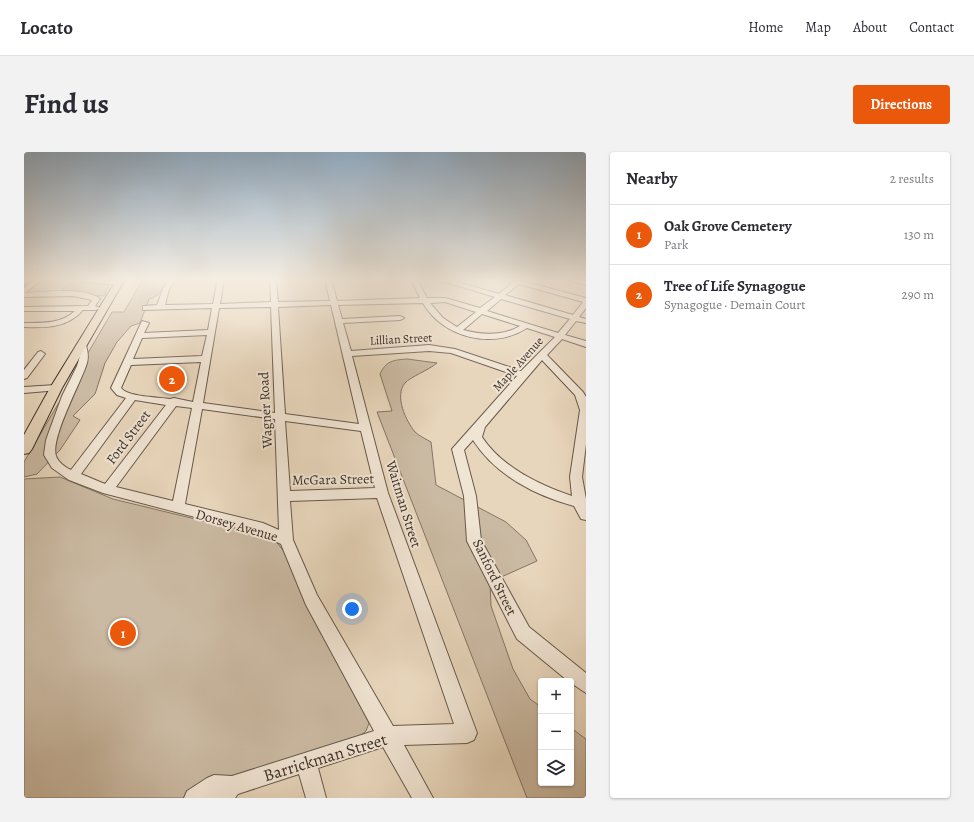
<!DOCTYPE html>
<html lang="en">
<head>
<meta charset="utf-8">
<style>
  body { margin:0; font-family:Alegreya,serif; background:#f2f2f3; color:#2b2b33 }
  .controls { position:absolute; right:12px; bottom:12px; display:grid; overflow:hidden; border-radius:4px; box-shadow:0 1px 3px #0004 }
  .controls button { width:36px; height:36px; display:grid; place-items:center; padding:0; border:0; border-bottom:1px solid #e1e1e2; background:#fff; color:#2b2b33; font:20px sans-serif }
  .you { position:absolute; left:328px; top:457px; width:14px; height:14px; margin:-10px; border:3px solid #fff; border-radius:50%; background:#1a73e8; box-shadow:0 0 0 6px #1a73e833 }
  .badge { display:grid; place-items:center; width:26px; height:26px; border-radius:50%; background:#ea580c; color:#fff; font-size:13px; font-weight:700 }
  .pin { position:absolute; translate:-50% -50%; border:2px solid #fff; box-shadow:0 1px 4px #0006 }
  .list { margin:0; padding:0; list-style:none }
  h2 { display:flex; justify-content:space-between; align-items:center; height:52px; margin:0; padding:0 16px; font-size:17px }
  h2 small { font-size:13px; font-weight:400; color:#7c7c81 }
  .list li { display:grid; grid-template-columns:26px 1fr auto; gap:12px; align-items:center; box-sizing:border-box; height:60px; padding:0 16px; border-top:1px solid #e1e1e2 }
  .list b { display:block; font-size:15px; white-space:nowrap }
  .list p { margin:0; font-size:13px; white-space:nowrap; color:#7c7c81 }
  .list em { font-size:13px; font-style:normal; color:#7c7c81 }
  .icon { flex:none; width:22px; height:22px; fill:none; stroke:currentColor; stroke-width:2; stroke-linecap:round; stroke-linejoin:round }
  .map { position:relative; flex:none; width:562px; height:646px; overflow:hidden; border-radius:4px }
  header { display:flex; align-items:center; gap:24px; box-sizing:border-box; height:56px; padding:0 20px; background:#fff; border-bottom:1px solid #e1e1e2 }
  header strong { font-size:19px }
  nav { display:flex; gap:22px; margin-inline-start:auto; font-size:14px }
  .intro { display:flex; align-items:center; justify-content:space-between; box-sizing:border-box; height:96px; padding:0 24px }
  h1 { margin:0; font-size:28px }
  .button { padding:10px 18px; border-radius:4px; background:#ea580c; color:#fff; font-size:14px; font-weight:700 }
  main { display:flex; gap:24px; padding:0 24px }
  aside { flex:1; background:#fff; border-radius:4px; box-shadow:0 1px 3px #0004 }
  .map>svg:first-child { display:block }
  .green { fill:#cbbaa3; stroke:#847465 }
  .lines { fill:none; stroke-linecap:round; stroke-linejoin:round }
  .minor-casing { stroke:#67594c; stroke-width:2 }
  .major-casing { stroke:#3c2f27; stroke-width:2 }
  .minor { fill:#f0e4d3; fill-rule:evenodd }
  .major { fill:#e8d6bc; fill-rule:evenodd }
  .shaded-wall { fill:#685e51; stroke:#3c2f27 }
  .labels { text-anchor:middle; stroke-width:4; stroke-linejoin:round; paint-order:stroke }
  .far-street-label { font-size:12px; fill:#3c2f27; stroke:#f0e4d3 }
  .street-label { font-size:14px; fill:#3c2f27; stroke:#f0e4d3 }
  .near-street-label { font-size:17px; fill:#3c2f27; stroke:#f0e4d3 }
</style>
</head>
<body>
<header>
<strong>Locato</strong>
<nav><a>Home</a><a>Map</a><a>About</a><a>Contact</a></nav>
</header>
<div class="intro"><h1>Find us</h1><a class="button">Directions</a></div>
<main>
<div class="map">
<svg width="562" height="646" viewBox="0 0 562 646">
  <rect width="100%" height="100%" fill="#e8d6bc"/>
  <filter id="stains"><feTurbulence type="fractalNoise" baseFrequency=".005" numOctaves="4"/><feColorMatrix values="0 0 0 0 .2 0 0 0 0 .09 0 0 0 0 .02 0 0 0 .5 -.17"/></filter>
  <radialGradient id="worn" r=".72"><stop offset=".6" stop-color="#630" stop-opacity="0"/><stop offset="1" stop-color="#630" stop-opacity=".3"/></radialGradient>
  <g class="green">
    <path d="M119,127H142C139,137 136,144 125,147L116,171L107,174L93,190L81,211L71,242L49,264L56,268L36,298L13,322L0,325V310L88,160H100Z"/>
    <polygon points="51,129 85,133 80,144 32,142"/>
    <path d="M383,207L413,211C405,218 386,225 381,231C370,244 382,269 391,280C395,284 402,287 407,290L412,333L482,370L502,388L513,409L466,430L467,454L489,517L506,547L517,555V631H547V576L562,587V646H503L353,260L368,259L356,222C362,209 369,208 383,207Z"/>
    <polygon points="36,325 89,347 241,384 251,388 262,402 297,481 339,559 345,571 342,579 336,584 190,646 0,646 0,327"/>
  </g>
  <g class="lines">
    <defs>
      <g id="minor">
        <path d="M12,127H19L1,141C19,140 62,135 76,147L71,154L76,156L72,158H59C43,176 22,176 0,175V171C18,171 37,172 51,159H0V155L64,154L68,148L49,144L0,145V136Z"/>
        <polygon points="50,127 95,129 98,131 95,133 53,129"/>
        <path d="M147,127H153L145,137L141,153L189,152L194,127H200L196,152L247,150L246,127H252L254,150L306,149L301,127H307L313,149L396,146L387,127H393L403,146H421L456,156L471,145L415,128L414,127H423L475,142L488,131L479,127H500L498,129L562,146V156L555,165L562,167V171L552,169L541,183L562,189V195L538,187L523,203L559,240L562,245V292L558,325L562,347V368L557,367L550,354C512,344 471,323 449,288L440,298L452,344L457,388L505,475L562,521V541L547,531V529H544L493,487L445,393L443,389L440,344L428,297L493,224L427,201L405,199L328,204L364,341L453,581L450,588L443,591L380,593L409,646H388L359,595L294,616L302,646H282L275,622L214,642L211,646H160L163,639L183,626L190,623L208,624L350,579L282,453L257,392L236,382L79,341L45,328L28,316L20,303L22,288L38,244L53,214L56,204L55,191L58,190L62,193C64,200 65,207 62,214C56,232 26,287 32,304C34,310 42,316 47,318L102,246L93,243L87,236L118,169L125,171L120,181L184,178L188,156L119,158V154L133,153L139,137ZM495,132L559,150L549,163L481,143ZM477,147L546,167L534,181L463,159ZM421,150L452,160L433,175L419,166L406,151ZM399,151C419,186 469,198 503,176L531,185L497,219L431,197L405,193L327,199L319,171L376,168L380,166L376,164L318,167L314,153ZM307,153L335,272L261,262L254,155ZM247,155L251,261L179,251L195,156ZM458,162L496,174C479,184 458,183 439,178ZM183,183L178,204L109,207L118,186ZM518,208L551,243L556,258L546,325L548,344C515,333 478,315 458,285L461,275ZM177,210L169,250L150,246L146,247C134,245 104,245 97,236L107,213ZM111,248L142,253L81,332L57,322ZM152,254L168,256L149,349L92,335ZM178,257L251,267L255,378L239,371L161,352ZM261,269L337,279L351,336L266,339ZM353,346L430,572L369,574L293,443L269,388L266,349Z"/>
        <polygon points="541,127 562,129 562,133 542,128"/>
        <polygon points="17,199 21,202 3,226 0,227 0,218 14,200"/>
        <polygon points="32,233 37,236 35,238 0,241 0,235"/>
      </g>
      <polygon id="major" points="93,127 101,127 38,236 8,297 5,301 0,302 0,283 26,236"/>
    </defs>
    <use href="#minor" class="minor-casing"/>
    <use href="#major" class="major-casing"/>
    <use href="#minor" class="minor"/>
    <use href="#major" class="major"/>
  </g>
  <polygon class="shaded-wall" points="3,127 5,130 0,135 0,129"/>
  <linearGradient id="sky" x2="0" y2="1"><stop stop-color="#91abc2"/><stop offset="0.59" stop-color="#f5ede1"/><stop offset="1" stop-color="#f5ede1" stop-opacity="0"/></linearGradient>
  <rect width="562" height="217" fill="url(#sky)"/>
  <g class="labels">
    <g class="far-street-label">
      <text transform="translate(377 187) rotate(-3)" y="4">Lillian Street</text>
      <text transform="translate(494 212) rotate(-48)" y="4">Maple Avenue</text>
    </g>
    <g class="street-label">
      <text transform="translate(241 258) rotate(-93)" y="5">Wagner Road</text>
      <text transform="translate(104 285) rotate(-53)" y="5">Ford Street</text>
      <text transform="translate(309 327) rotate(-1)" y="5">McGara Street</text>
      <text transform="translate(380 352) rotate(73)" y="5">Waitman Street</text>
      <text transform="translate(213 373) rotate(16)" y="5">Dorsey Avenue</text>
      <text transform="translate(471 425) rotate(64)" y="5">Sanford Street</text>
    </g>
    <g class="near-street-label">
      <text transform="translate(301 605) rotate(-17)" y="6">Barrickman Street</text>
    </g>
  </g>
  <rect width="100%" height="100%" filter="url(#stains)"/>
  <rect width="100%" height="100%" fill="url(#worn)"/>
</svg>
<div class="controls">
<button>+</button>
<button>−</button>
<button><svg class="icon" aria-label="layers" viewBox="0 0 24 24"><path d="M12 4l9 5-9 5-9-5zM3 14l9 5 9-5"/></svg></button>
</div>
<div class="you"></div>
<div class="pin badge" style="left:99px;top:481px">1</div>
<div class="pin badge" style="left:148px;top:227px">2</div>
</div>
<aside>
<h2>Nearby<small>2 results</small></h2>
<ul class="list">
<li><span class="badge">1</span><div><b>Oak Grove Cemetery</b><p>Park</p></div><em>130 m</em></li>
<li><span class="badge">2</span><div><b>Tree of Life Synagogue</b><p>Synagogue · Demain Court</p></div><em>290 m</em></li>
</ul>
</aside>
</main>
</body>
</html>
